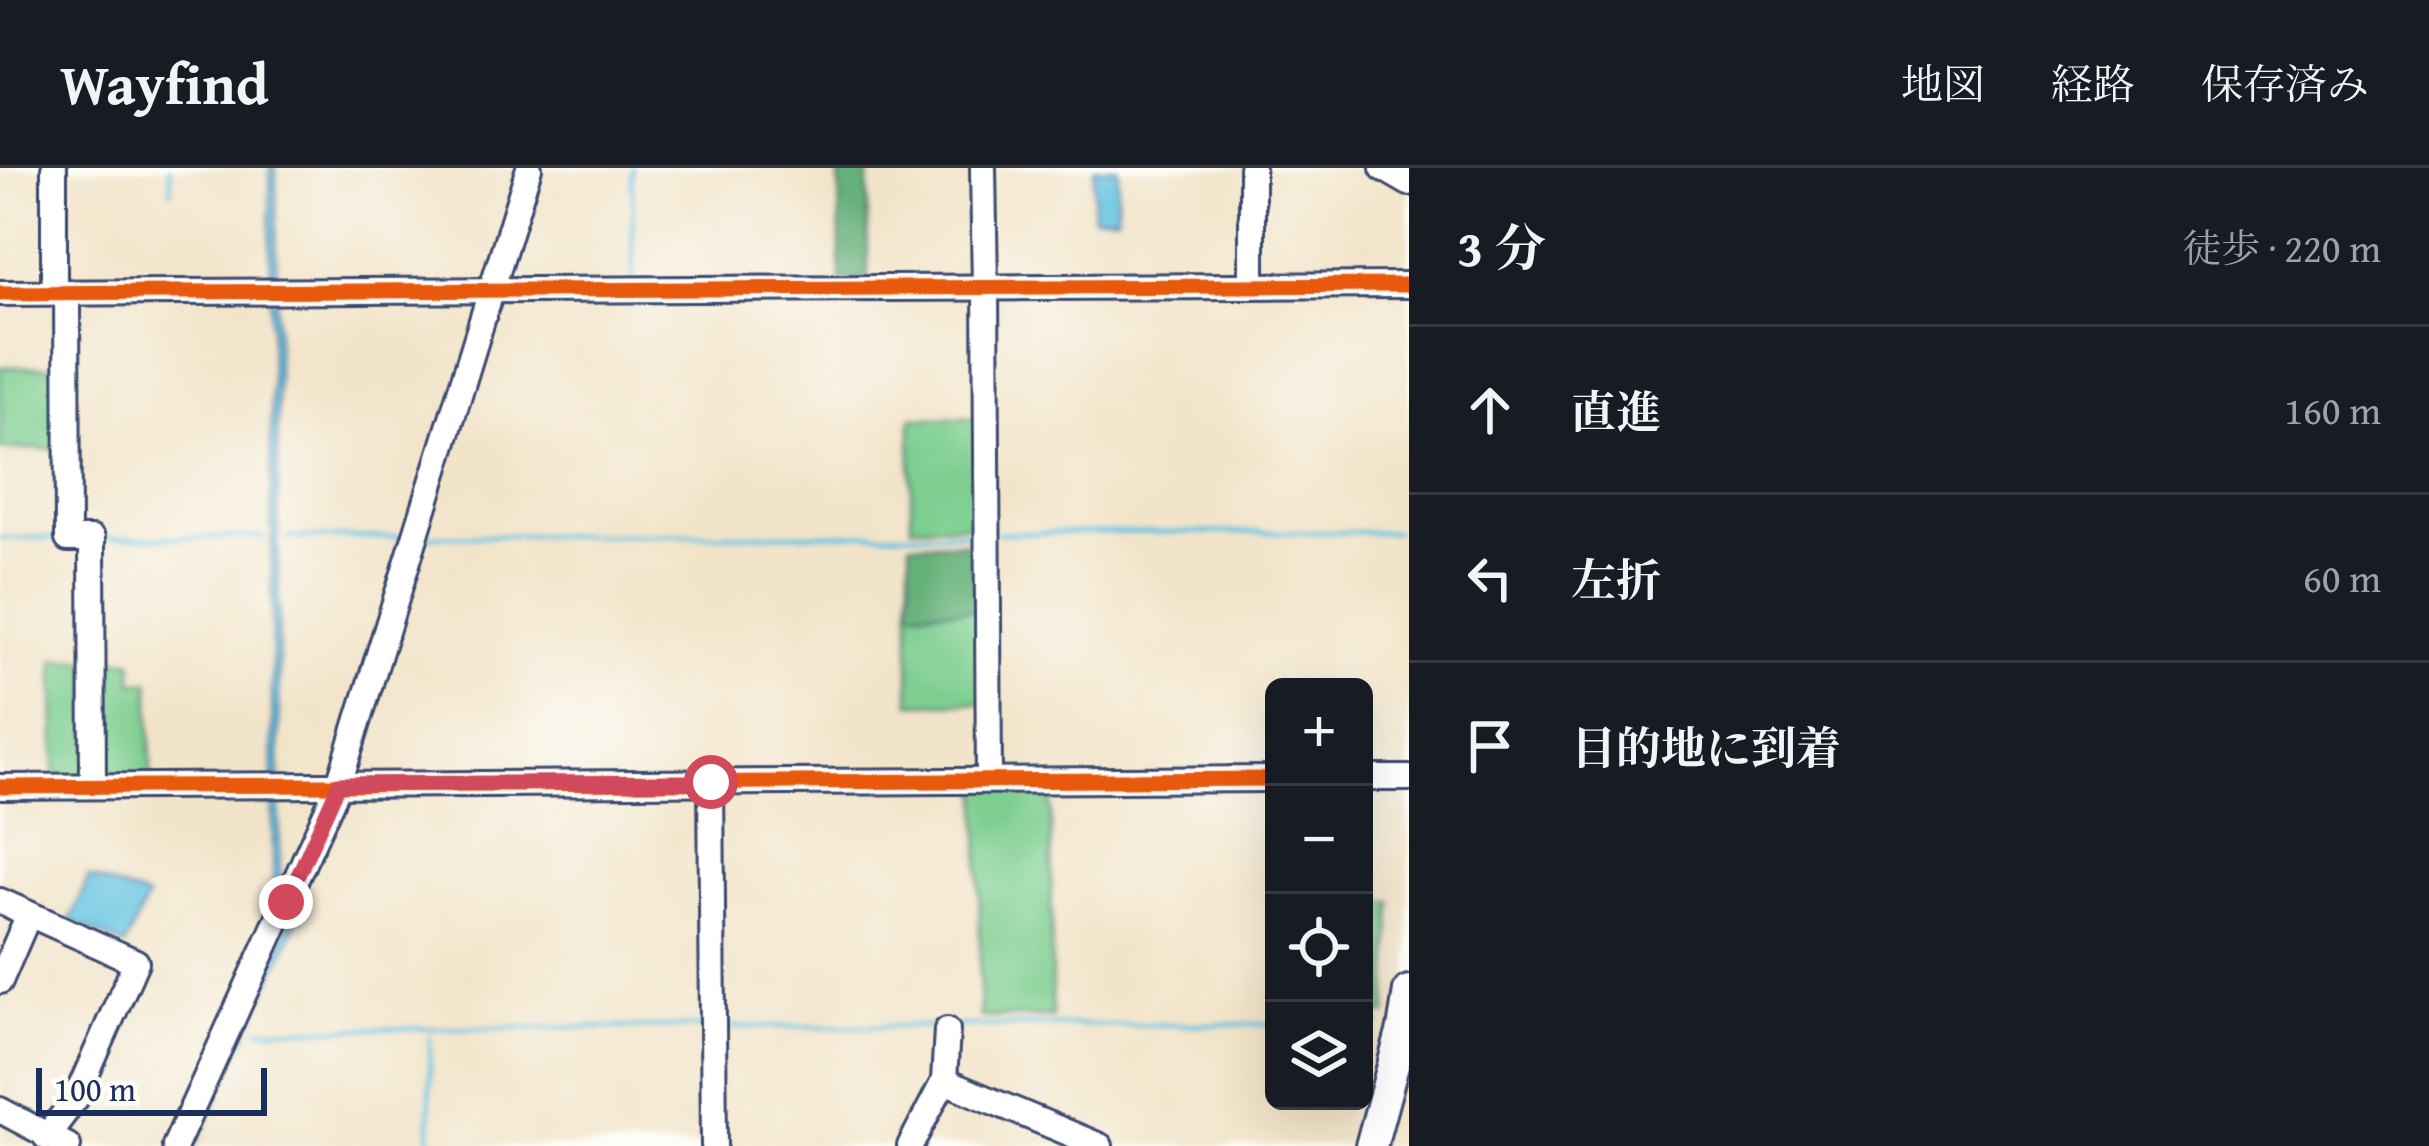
<!DOCTYPE html>
<html lang="ja">
<head>
<meta charset="utf-8">
<style>
  body { margin:0; font-family:"Gentium Book Plus","Noto Serif JP",serif; background:#242831; color:#f1f3f6 }
  .controls { position:absolute; right:36px; bottom:36px; display:grid; overflow:hidden; border-radius:18px; box-shadow:0 12px 48px #0002 }
  .controls button { width:108px; height:108px; display:grid; place-items:center; padding:0; border:0; border-bottom:3px solid #363941; background:#171b24; color:#f1f3f6; font:60px sans-serif }
  .scale { position:absolute; left:36px; bottom:30px; width:231px; box-sizing:border-box; padding-left:12px; border:6px solid #1b2f5e; border-top:0; font-size:33px; line-height:42px; white-space:nowrap; color:#1b2f5e; -webkit-text-stroke:9px #fdfcf7; paint-order:stroke }
  .stop { position:absolute; width:36px; height:36px; margin:-27px; border:9px solid #d1495b; border-radius:50%; background:#fff }
  .stop.end { background:#d1495b; border-color:#fff; box-shadow:0 3px 12px #0008 }
  .list { margin:0; padding:0; list-style:none }
  h2 { display:flex; justify-content:space-between; align-items:center; height:156px; margin:0; padding:0 48px; font-size:51px }
  h2 small { font-size:39px; font-weight:400; color:#9ea1a6 }
  .list li { display:grid; grid-template-columns:78px 1fr auto; gap:36px; align-items:center; box-sizing:border-box; height:168px; padding:0 48px; border-top:3px solid #363941 }
  .list b { display:block; font-size:45px; white-space:nowrap }
  .list em { font-size:39px; font-style:normal; color:#9ea1a6 }
  .icon { flex:none; width:66px; height:66px; fill:none; stroke:currentColor; stroke-width:2; stroke-linecap:round; stroke-linejoin:round }
  .map { position:relative; flex:none; width:1409px; height:978px; overflow:hidden }
  header { display:flex; align-items:center; gap:72px; box-sizing:border-box; height:168px; padding:0 60px; background:#171b24; border-bottom:3px solid #363941 }
  header strong { font-size:57px }
  nav { display:flex; gap:66px; margin-inline-start:auto; font-size:42px }
  main { display:flex }
  aside { flex:1; background:#171b24 }
  .map>svg:first-child { display:block }
  .green { fill:#7dce8f; stroke:#4c7e76; stroke-width:3 }
  .forest { fill:#66b17a; stroke:#40706c; stroke-width:3 }
  .water { fill:#62c2e0; stroke:#3e789f; stroke-width:3 }
  .lines { fill:none; stroke-linecap:round; stroke-linejoin:round }
  .stream { stroke:#62c2e0; stroke-width:4.5 }
  .minor-casing { stroke:#3b4a6e; stroke-width:30 }
  .major-casing { stroke:#3b4a6e; stroke-width:36 }
  .minor { stroke:#fff; stroke-width:24 }
  .major { stroke:#fff; stroke-width:30 }
  .cycleway-casing { stroke:#fdfcf7; stroke-width:22 }
  .cycleway { stroke:#e8590c; stroke-width:15 }
  .route { stroke:#d1495b; stroke-width:15 }
</style>
</head>
<body>
<header>
<strong>Wayfind</strong>
<nav><a>地図</a><a>経路</a><a>保存済み</a></nav>
</header>
<main>
<div class="map">
<svg width="1409" height="978" viewBox="0 0 1409 978">
  <rect width="100%" height="100%" fill="#fdfcf7"/>
  <filter id="ink" filterUnits="userSpaceOnUse"><feTurbulence type="fractalNoise" baseFrequency=".00833" numOctaves="2"/><feDisplacementMap in="SourceGraphic" scale="24" xChannelSelector="R" yChannelSelector="G"/><feConvolveMatrix kernelMatrix="1 2 1 2 8 2 1 2 1" color-interpolation-filters="sRGB"/></filter>
  <filter id="wash" filterUnits="userSpaceOnUse"><feTurbulence type="fractalNoise" baseFrequency=".004" numOctaves="4" result="noise"/><feDisplacementMap in="SourceGraphic" scale="48" xChannelSelector="R" yChannelSelector="G"/><feGaussianBlur stdDeviation="2.7" result="paint"/><feColorMatrix in="noise" values="0 0 0 0 0 0 0 0 0 0 0 0 0 0 0 0 0 1.4 0 .05"/><feComposite in="paint" operator="in"/></filter>
  <g filter="url(#wash)">
    <rect width="100%" height="100%" fill="#f2e4c9"/>
    <g class="green">
      <polygon points="0,199 63,199 64,281 0,281"/>
      <polygon points="911,250 983,250 984,357 911,358"/>
      <polygon points="910,442 985,442 986,535 910,535"/>
      <polygon points="54,492 89,492 90,608 55,611"/>
      <polygon points="96,492 133,492 133,514 150,514 151,611 100,611"/>
      <polygon points="979,618 1051,618 1052,849 980,849"/>
      <polygon points="1364,734 1392,734 1387,846 1364,846"/>
    </g>
    <g class="forest">
      <polygon points="839,0 868,0 868,113 840,113"/>
      <rect x="910" y="375" width="75" height="67"/>
    </g>
    <g class="water">
      <polygon points="270,0 276,0 280,711 303,742 196,978 188,978 294,743 273,714"/>
      <polygon points="1094,0 1118,0 1117,48 1093,48"/>
      <polygon points="89,709 147,730 125,778 70,752"/>
    </g>
    <g class="lines">
      <g class="stream">
        <polyline points="170,0 171,23"/>
        <polyline points="632,0 633,114"/>
        <polyline points="999,365 1395,364"/>
        <polyline points="428,368 978,365"/>
        <polyline points="0,370 60,370"/>
        <polyline points="101,370 263,369"/>
        <polyline points="287,370 404,369"/>
        <polyline points="1364,856 1380,856"/>
        <polyline points="956,858 1274,856"/>
        <polyline points="725,859 942,858"/>
        <polyline points="259,861 704,859"/>
        <polyline points="430,869 430,978"/>
      </g>
    </g>
  </g>
  <g filter="url(#ink)">
    <g class="lines">
      <defs>
        <g id="minor">
          <polyline points="54,0 54,124"/>
          <polyline points="983,0 985,120"/>
          <polyline points="1252,0 1252,118"/>
          <polyline points="1383,0 1409,15"/>
          <polyline points="986,120 989,612"/>
          <polyline points="67,124 68,371 92,371 93,618"/>
          <polyline points="0,125 1409,117"/>
          <polyline points="1364,610 1409,610"/>
          <polyline points="711,614 714,978"/>
          <polyline points="0,619 1274,611"/>
          <polyline points="0,733 136,794 76,930 46,969"/>
          <polyline points="0,813 29,746"/>
          <polyline points="944,913 947,862"/>
          <polyline points="0,942 68,978"/>
          <polyline points="175,978 339,616 529,0"/>
          <polyline points="910,978 944,913 1100,978"/>
        </g>
        <polyline id="major" points="1371,978 1403,861 1409,823"/>
      </defs>
      <use href="#minor" class="minor-casing"/>
      <use href="#major" class="major-casing"/>
      <use href="#minor" class="minor"/>
      <use href="#major" class="major"/>
      <defs>
        <g id="cycleway">
          <polyline points="0,125 1409,117"/>
          <polyline points="0,619 1274,611"/>
        </g>
      </defs>
      <use href="#cycleway" class="cycleway-casing"/>
      <use href="#cycleway" class="cycleway"/>
    </g>
  </g>
  <g class="lines" filter="url(#ink)">
    <polyline class="route" points="286,734 339,616 711,614"/>
  </g>
</svg>
<div class="controls">
<button>+</button>
<button>−</button>
<button><svg class="icon" aria-label="locate" viewBox="0 0 24 24"><circle cx="12" cy="12" r="6"/><path d="M12 2v4M12 18v4M2 12h4M18 12h4"/></svg></button>
<button><svg class="icon" aria-label="layers" viewBox="0 0 24 24"><path d="M12 4l9 5-9 5-9-5zM3 14l9 5 9-5"/></svg></button>
</div>
<div class="scale">100 m</div>
<div class="stop" style="left:711px;top:614px"></div>
<div class="stop end" style="left:286px;top:734px"></div>
</div>
<aside>
<h2>3 分<small>徒歩 · 220 m</small></h2>
<ul class="list">
<li><svg class="icon" aria-label="ahead" viewBox="0 0 24 24"><path d="M12 20V5M6 11l6-6 6 6"/></svg><div><b>直進</b></div><em>160 m</em></li>
<li><svg class="icon" aria-label="left" viewBox="0 0 24 24"><path d="M17 20v-9H6M10 6l-5 5 5 5"/></svg><div><b>左折</b></div><em>60 m</em></li>
<li><svg class="icon" aria-label="arrive" viewBox="0 0 24 24"><path d="M6 21V4h12l-3 4 3 4H6"/></svg><div><b>目的地に到着</b></div></li>
</ul>
</aside>
</main>
</body>
</html>
